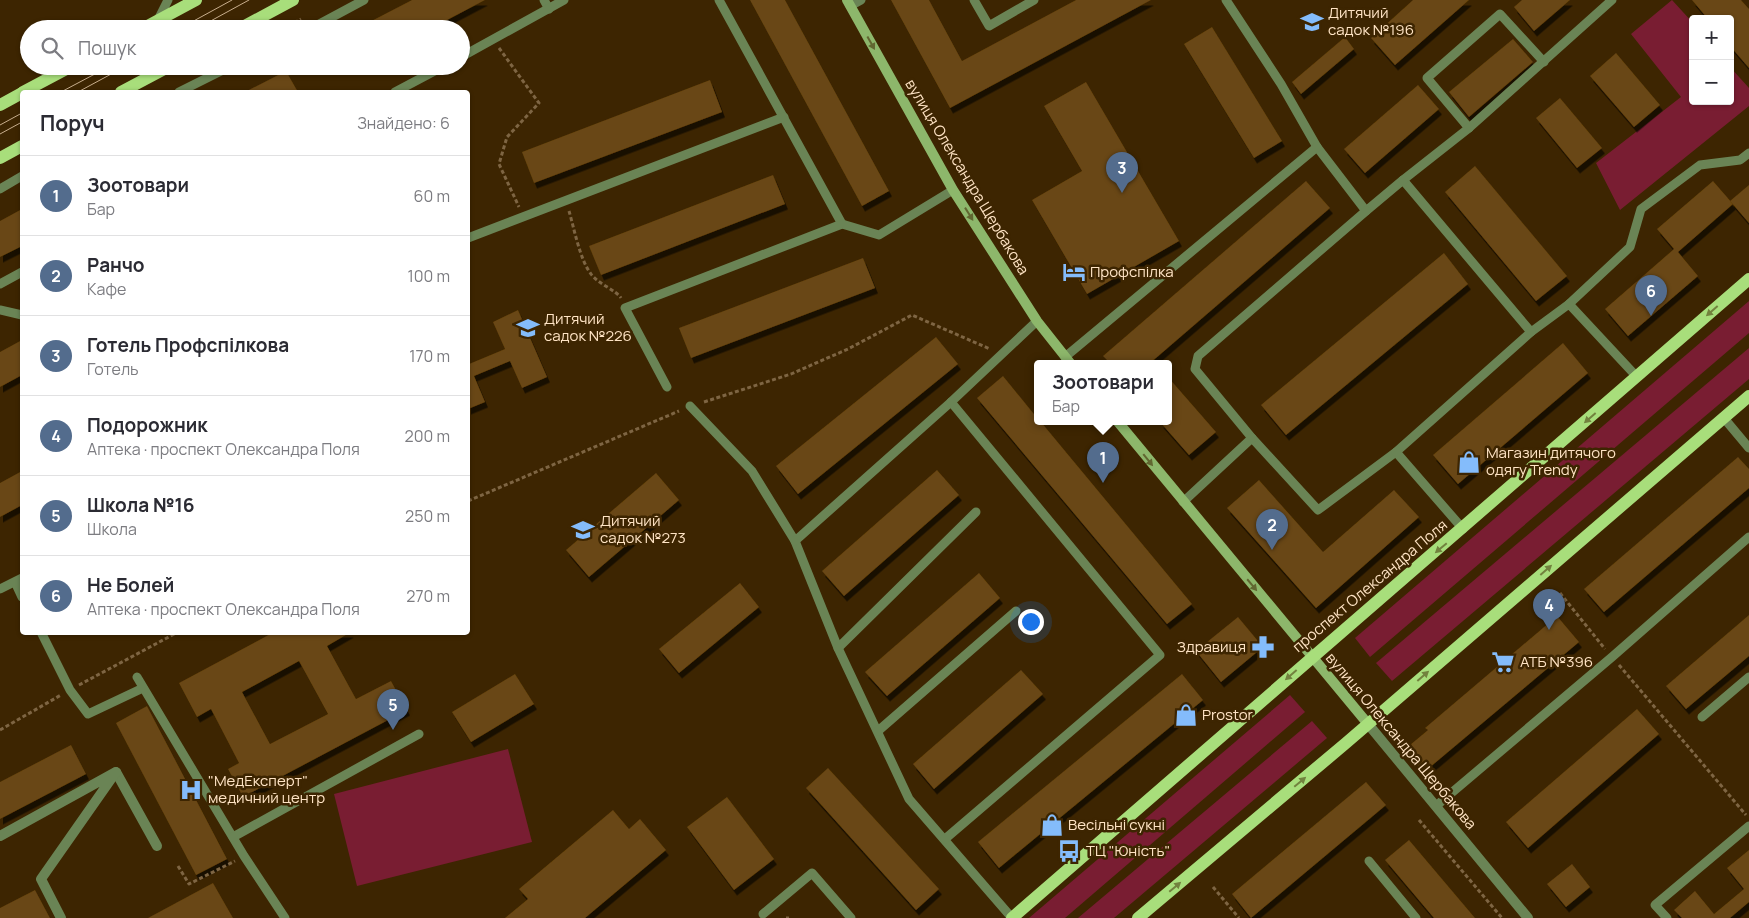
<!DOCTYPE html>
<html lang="uk">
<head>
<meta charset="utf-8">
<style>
  body { margin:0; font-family:Manrope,sans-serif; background:#f2f2f3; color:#2b2b33 }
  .controls { position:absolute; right:15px; top:15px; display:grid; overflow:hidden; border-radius:5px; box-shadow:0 1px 4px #0004 }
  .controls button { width:45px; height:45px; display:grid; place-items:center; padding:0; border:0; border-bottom:1px solid #e1e1e2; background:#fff; color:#2b2b33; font:25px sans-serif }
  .you { position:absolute; left:1030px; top:621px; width:18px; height:18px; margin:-12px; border:4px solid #fff; border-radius:50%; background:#1a73e8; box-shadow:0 0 0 8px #1a73e833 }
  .badge { display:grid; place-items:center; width:32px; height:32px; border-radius:50%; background:#536c8d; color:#fff; font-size:16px; font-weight:700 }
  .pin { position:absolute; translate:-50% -41px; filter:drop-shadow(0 1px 2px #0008) }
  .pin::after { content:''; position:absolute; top:26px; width:18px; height:15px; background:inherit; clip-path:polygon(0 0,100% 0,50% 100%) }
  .popup { position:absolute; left:1034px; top:360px; width:138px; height:65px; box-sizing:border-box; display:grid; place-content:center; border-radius:5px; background:#fff; filter:drop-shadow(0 1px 4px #0005); font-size:16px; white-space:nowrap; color:#7c7c81 }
  .popup b { font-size:19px; color:#2b2b33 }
  .popup::after { content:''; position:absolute; left:50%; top:100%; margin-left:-10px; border:10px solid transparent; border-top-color:#fff }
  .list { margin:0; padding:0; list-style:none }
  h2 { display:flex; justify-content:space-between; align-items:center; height:65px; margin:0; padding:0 20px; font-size:21px }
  h2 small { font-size:16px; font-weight:400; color:#7c7c81 }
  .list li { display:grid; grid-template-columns:32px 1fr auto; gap:15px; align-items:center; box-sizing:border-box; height:80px; padding:0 20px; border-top:1px solid #e1e1e2 }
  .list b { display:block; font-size:19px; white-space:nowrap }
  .list p { margin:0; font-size:16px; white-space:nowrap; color:#7c7c81 }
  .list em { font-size:16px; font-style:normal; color:#7c7c81 }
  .icon { flex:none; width:28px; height:28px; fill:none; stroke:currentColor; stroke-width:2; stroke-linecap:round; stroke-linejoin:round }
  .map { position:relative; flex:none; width:1749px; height:918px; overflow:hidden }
  .search { position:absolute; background:#fff; box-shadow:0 1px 4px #0004; left:20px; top:20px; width:450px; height:55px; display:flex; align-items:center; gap:12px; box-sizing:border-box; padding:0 18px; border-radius:28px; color:#7c7c81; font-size:19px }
  .panel { position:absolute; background:#fff; box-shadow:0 1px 4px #0004; left:20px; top:90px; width:450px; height:545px; border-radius:5px }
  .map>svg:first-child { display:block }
  .green { fill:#791d32 }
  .building { fill:#694612; fill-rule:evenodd; filter:url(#shadow) }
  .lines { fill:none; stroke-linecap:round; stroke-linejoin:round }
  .path { stroke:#7e6543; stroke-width:3; stroke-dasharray:4 2.5; stroke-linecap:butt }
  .lane { stroke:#6a8455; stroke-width:9 }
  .street { stroke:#6a8455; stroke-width:10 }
  .secondary { stroke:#8db76b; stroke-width:10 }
  .primary { stroke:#a8de7b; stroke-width:12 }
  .tram { stroke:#c8ae8d; stroke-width:1 }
  .oneway { fill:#616731 }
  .oneway2 { fill:#72823e }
  .labels { text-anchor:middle; stroke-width:5; stroke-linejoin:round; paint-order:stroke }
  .poi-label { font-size:15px; fill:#ffe4c5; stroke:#3d2501; text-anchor:start }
  .street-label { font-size:15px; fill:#ffe4c5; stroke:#3d2501 }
</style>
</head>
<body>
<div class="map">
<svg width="1749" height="918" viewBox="0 0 1749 918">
  <defs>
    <filter id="shadow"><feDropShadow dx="3" dy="5.5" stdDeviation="0" flood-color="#0009"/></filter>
  </defs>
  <rect width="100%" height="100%" fill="#3d2501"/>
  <g class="green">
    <polygon points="1672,0 1693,23 1693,101 1730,101 1730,67 1749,88 1749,106 1620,210 1596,163 1681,97 1631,34"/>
    <polygon points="1749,301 1749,333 1370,657 1355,638"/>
    <polygon points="1749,348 1749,379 1392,681 1376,663"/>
    <polygon points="1290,695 1305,712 1065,918 1029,918"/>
    <polygon points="1312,721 1327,738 1114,918 1078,918"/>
    <polygon points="508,749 532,842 357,886 334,794"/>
  </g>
  <g class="building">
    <polygon points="412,0 485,0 430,29 356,29"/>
    <polygon points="750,0 785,0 889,191 862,206"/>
    <polygon points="891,0 929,0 962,61 1076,0 1151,0 950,108"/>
    <polygon points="1413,0 1469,0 1395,65 1371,38"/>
    <polygon points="1522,0 1570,0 1534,31 1514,7"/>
    <polygon points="1692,0 1741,0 1749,9 1749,68 1730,46 1730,19 1708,19"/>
    <polygon points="1212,27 1282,141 1254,158 1184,44"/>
    <polygon points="1345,37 1354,49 1301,94 1292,82"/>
    <polygon points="1513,39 1533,62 1469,117 1449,92"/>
    <polygon points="1616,53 1660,105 1634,127 1590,76"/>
    <polygon points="286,71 298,92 245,92"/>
    <polygon points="710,80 722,112 534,183 522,152"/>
    <polygon points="1086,82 1179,241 1087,294 1032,200 1082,171 1044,106"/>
    <polygon points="1418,85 1439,109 1365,173 1344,149"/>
    <polygon points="1560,98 1602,148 1577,168 1536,118"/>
    <polygon points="1475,166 1567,276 1536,301 1445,192"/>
    <polygon points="773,175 785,204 601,275 589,246"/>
    <polygon points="1306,181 1330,208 1149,364 1111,364 1103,356"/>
    <polygon points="1713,181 1733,204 1678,252 1698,276 1628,336 1605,309 1674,249 1657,229"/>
    <polygon points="1749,185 1749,223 1730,201"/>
    <polygon points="22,209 22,246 0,257 0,221"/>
    <polygon points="1444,253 1468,284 1286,435 1261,405"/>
    <polygon points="863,258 875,288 691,358 679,328"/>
    <polygon points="518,310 547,377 522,388 510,361 474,376 485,402 468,409 468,361 469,364 505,349 493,322"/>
    <polygon points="936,337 958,364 798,494 776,466"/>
    <polygon points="22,340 22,375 0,387 0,352"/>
    <polygon points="1563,343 1588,373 1458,484 1433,455"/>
    <polygon points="1003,376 1038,419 1038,422 1041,422 1192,604 1167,624 977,398"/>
    <polygon points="1168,377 1216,432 1189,455 1160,422 1168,422"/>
    <polygon points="1738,457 1749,469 1749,488 1604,612 1584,589"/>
    <polygon points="937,470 959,495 844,596 822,571"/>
    <polygon points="22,471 22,505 0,517 0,483"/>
    <polygon points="656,473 679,500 589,577 566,550"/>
    <polygon points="1259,480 1323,552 1394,490 1419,517 1316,608 1227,508"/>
    <polygon points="979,573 1000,598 887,696 865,672"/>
    <polygon points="740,583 759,607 679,673 659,649"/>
    <polygon points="1749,615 1749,656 1686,709 1666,686"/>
    <polygon points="1557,616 1579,642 1423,773 1404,750 1428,730 1425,728"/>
    <polygon points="1238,617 1263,647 1221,682 1196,651"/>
    <path d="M274,632H351L327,646L356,699L391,681L407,710L243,797L228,769L239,763L211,709L197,717L179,683ZM299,661L328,714L270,744L242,692Z"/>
    <polygon points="1021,670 1043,694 934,789 913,764"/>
    <polygon points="515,674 534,704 471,742 452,712"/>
    <polygon points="1182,674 1203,700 999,868 978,842"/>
    <polygon points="147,706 227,859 196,875 116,723"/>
    <polygon points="1637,709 1659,734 1528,848 1506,822"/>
    <polygon points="71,745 86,774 0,819 0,782"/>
    <polygon points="828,768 939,889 916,910 806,788"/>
    <polygon points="1366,782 1386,805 1251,918 1232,894"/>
    <polygon points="727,797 774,859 734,890 687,827"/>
    <polygon points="613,810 629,829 640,819 666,850 585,918 505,918 528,899 519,889"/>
    <polygon points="1409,840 1475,918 1434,918 1385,860"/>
    <polygon points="1749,850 1749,902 1730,918 1682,918 1674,910 1695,891 1714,914 1744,889 1727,868"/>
    <polygon points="1572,864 1590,887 1566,907 1547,884"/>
    <polygon points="213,883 233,918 148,918"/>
    <polygon points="35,890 50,918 0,918 0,908"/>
  </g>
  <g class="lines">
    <g class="path">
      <polyline points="283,29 301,19"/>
      <polyline points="499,48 539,103 507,137 499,164 519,207"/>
      <path d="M569,211C574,228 580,260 591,274C598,284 616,290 621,298"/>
      <polyline points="704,402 791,374 848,349 912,315 990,349"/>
      <polyline points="468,501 679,411"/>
      <polyline points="1560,593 1605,649"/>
      <polyline points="1619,665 1746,815"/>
      <polyline points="79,685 178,632"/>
      <polyline points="0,730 61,695"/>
      <polyline points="1419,820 1502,918"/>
      <polyline points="178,866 189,884 235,861"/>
      <polyline points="1213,887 1239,918"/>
      <polyline points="786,918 789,918"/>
    </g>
    <g class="lane">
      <polyline points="544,0 549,9"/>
      <polyline points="719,0 842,224"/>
      <polyline points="974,0 989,26 1034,0"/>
      <polyline points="1226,0 1281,84 1317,147 1366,211 1403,180 1531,332 1569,304 1637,377"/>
      <polyline points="850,6 861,0"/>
      <polyline points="158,20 168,0"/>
      <polyline points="310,29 364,0"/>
      <polyline points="461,57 564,0"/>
      <polyline points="179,92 223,70 241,66"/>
      <polyline points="395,92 444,66"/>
      <polyline points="1469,128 1427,78 1500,14 1544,62"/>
      <polyline points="1403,180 1469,128 1612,0"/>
      <polyline points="0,189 22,176"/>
      <polyline points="1366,211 1198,356 1195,369 1252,438 1318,510 1396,452"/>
      <polyline points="468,238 784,117"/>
      <polyline points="0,284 22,272"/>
      <polyline points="1569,304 1630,247 1641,209 1700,165 1740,160 1749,153"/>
      <polyline points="0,310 22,315"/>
      <polyline points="1065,357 1317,147"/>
      <polyline points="667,387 625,308 842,224 879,235 953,190"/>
      <polyline points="690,406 752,471 795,541 838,648 909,799 1012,918"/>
      <polyline points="1723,417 1749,448"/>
      <polyline points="1183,502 1252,438"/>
      <polyline points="1463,529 1396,452 1531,332"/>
      <polyline points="795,541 951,402 1037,321"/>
      <polyline points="15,582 22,597"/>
      <polyline points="0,589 22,578"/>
      <polyline points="41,632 70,690 88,714 143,688"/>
      <polyline points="838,648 976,512"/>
      <polyline points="137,677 244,856 285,918"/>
      <polyline points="1702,717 1749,677"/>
      <polyline points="878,731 1016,611"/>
      <polyline points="1436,806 1612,657 1749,537"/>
      <polyline points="233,837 419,734"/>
      <polyline points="945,839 1160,655 951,402"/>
      <polyline points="1369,861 1416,918"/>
      <polyline points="763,914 812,873 851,918"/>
      <polyline points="1667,918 1655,905 1749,826"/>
    </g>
    <g class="street">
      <polyline points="1368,724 1528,918"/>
      <polyline points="116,772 157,846"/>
      <polyline points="0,836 116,772 41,879 61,918"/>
    </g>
    <g class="secondary">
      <polyline points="847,0 953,190 1037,321 1071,364"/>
      <polyline points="1118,422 1368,724"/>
    </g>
    <g class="primary">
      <polyline points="142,29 196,0"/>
      <polyline points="239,29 293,0"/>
      <polyline points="23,92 72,66"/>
      <polyline points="121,92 170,66"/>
      <polyline points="0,105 22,93"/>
      <polyline points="0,158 22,146"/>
      <polyline points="1012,918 1749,279"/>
      <polyline points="1138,918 1346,743 1749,396"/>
    </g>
    <g class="tram">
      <polyline points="179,29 232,0"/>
      <polyline points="196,29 249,0"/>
      <polyline points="61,92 110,66"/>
      <polyline points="78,92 126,66"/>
      <polyline points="0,125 22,113"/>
      <polyline points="0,134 22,122"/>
    </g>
  </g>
  <defs><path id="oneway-solid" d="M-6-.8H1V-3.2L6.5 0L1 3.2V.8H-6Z" transform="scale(1.25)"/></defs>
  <g class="oneway">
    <use href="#oneway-solid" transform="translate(871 43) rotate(61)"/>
    <use href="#oneway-solid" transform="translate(969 214) rotate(58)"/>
    <use href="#oneway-solid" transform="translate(1148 460) rotate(51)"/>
    <use href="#oneway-solid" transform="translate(1252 585) rotate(50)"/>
  </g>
  <g class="oneway2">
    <use href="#oneway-solid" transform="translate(1712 311) rotate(139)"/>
    <use href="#oneway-solid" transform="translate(1590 418) rotate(139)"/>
    <use href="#oneway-solid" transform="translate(1441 548) rotate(140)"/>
    <use href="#oneway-solid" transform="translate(1546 570) rotate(-41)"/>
    <use href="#oneway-solid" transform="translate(1291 675) rotate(139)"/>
    <use href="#oneway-solid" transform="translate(1423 676) rotate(-41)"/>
    <use href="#oneway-solid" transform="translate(1300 782) rotate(-40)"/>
    <use href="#oneway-solid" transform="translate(1175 887) rotate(-40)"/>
  </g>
  <defs>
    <symbol id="school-bare" viewBox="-9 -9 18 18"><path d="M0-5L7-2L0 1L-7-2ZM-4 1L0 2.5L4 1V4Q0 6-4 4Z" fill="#84bcfb" stroke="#3d2501" stroke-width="2.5" paint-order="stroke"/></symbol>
    <symbol id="hotel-bare" viewBox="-9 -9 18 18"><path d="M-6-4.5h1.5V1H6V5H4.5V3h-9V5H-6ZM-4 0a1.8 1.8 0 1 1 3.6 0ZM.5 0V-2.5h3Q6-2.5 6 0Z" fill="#84bcfb" stroke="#3d2501" stroke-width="2.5" paint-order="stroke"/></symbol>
    <symbol id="shop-bare" viewBox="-9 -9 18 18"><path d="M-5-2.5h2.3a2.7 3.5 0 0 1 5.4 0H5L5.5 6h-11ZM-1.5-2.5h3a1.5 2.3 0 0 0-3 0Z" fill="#84bcfb" stroke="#3d2501" stroke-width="2.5" paint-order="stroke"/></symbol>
    <symbol id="pharmacy-bare" viewBox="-9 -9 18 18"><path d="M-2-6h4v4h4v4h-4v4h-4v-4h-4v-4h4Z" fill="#84bcfb" stroke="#3d2501" stroke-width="2.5" paint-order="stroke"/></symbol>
    <symbol id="supermarket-bare" viewBox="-9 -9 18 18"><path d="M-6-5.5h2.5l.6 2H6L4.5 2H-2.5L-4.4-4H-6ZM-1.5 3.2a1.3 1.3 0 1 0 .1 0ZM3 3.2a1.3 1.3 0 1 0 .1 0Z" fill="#84bcfb" stroke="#3d2501" stroke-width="2.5" paint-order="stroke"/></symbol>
    <symbol id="hospital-bare" viewBox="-9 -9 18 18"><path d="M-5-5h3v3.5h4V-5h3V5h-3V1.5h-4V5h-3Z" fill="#84bcfb" stroke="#3d2501" stroke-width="2.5" paint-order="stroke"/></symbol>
    <symbol id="bus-bare" viewBox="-9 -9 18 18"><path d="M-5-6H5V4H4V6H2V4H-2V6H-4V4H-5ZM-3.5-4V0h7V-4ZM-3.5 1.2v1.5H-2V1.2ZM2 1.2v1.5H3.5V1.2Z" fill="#84bcfb" stroke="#3d2501" stroke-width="2.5" paint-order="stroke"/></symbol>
  </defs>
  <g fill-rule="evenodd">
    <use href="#school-bare" x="1296" y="6" width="32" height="32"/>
    <use href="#hotel-bare" x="1058" y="256" width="32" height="32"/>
    <use href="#school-bare" x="512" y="312" width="32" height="32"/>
    <use href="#shop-bare" x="1453" y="446" width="32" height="32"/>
    <use href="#school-bare" x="567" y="514" width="32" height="32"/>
    <use href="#pharmacy-bare" x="1247" y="631" width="32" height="32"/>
    <use href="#supermarket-bare" x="1487" y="646" width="32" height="32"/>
    <use href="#shop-bare" x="1170" y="699" width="32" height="32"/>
    <use href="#hospital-bare" x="175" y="774" width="32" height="32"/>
    <use href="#shop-bare" x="1036" y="809" width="32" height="32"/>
    <use href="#bus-bare" x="1053" y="835" width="32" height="32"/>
  </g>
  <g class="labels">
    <g class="poi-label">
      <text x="1328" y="18">Дитячий<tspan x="1328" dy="17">садок №196</tspan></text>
      <text x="1090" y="277">Профспілка</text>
      <text x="544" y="324">Дитячий<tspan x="544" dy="17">садок №226</tspan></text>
      <text x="1486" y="458">Магазин дитячого<tspan x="1486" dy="17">одягу Trendy</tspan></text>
      <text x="600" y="526">Дитячий<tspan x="600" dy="17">садок №273</tspan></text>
      <text x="1246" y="652" text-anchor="end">Здравиця</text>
      <text x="1520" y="667">АТБ №396</text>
      <text x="1202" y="720">Prostor</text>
      <text x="208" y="786">"МедЕксперт"<tspan x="208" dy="17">медичний центр</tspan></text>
      <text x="1068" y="830">Весільні сукні</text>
      <text x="1086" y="856">ТЦ "Юність"</text>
    </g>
    <g class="street-label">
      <text transform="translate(967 177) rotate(59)" y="5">вулиця Олександра Щербакова</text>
      <text transform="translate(1370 586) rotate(-40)" y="5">проспект Олександра Поля</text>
      <text transform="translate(1401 741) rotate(50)" y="5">вулиця Олександра Щербакова</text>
    </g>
  </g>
</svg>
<div class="controls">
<button>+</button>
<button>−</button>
</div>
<div class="you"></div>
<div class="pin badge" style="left:1103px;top:483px">1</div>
<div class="popup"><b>Зоотовари</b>Бар</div>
<div class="pin badge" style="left:1272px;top:550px">2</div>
<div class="pin badge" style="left:1122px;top:193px">3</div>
<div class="pin badge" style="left:1549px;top:630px">4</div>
<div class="pin badge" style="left:393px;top:730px">5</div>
<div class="pin badge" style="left:1651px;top:316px">6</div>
<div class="search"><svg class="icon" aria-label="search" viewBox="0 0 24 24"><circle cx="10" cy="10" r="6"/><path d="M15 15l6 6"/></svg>Пошук</div>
<section class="panel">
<h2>Поруч<small>Знайдено: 6</small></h2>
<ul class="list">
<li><span class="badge">1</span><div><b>Зоотовари</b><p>Бар</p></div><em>60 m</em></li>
<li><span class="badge">2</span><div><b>Ранчо</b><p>Кафе</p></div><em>100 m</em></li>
<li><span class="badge">3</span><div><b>Готель Профспілкова</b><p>Готель</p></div><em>170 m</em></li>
<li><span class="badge">4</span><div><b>Подорожник</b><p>Аптека · проспект Олександра Поля</p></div><em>200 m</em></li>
<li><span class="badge">5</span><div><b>Школа №16</b><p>Школа</p></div><em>250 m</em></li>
<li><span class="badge">6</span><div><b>Не Болей</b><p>Аптека · проспект Олександра Поля</p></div><em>270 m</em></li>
</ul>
</section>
</div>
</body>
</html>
